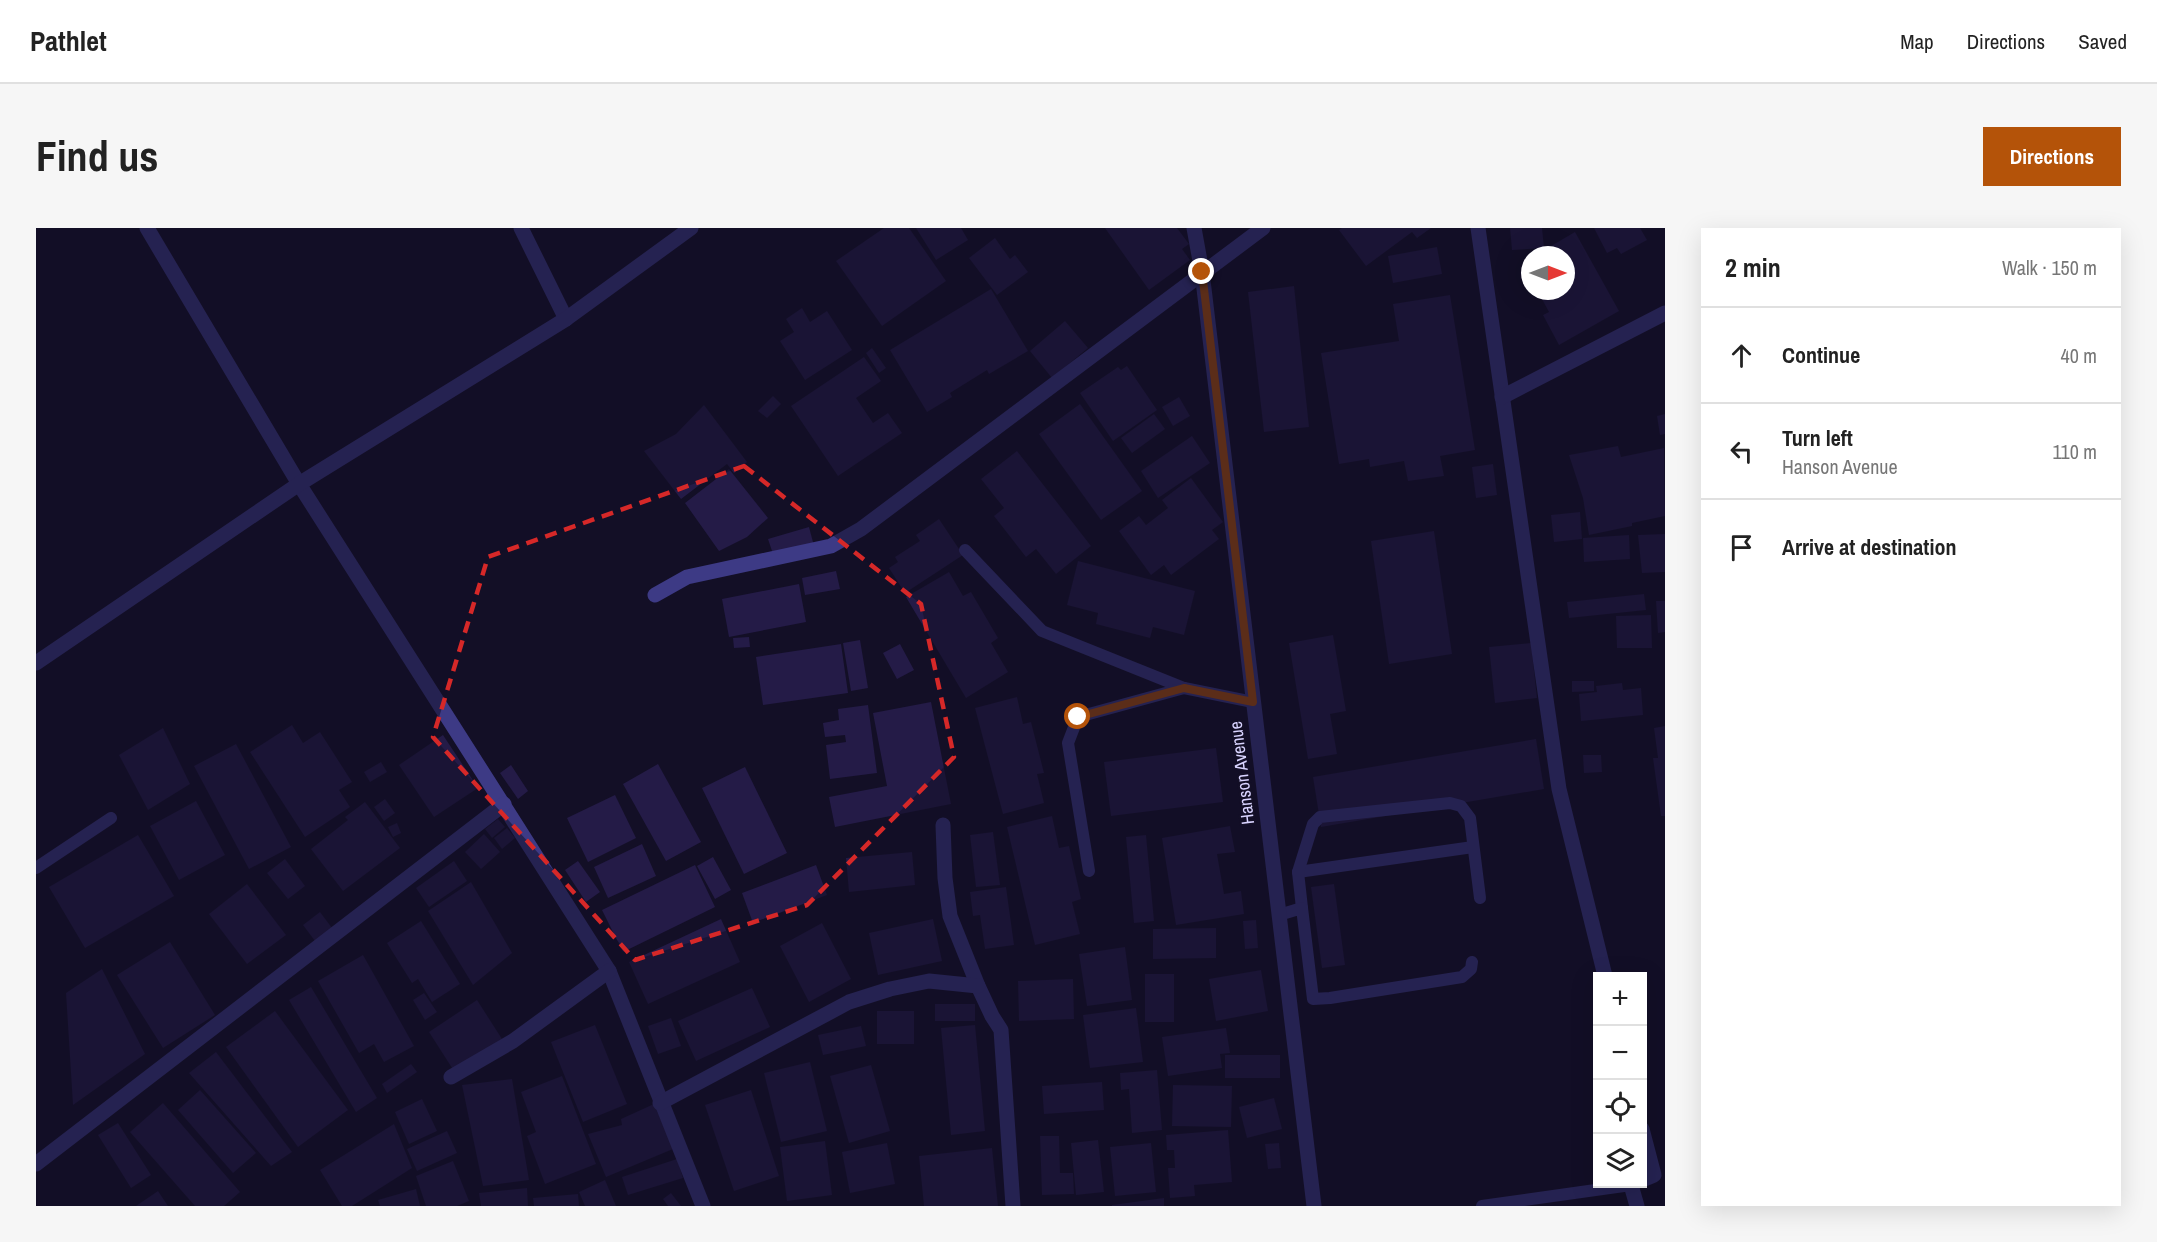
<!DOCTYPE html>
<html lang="en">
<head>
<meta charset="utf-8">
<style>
  body { margin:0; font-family:"Archivo Narrow",sans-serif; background:#f6f6f6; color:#222 }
  .controls { position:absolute; right:18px; bottom:18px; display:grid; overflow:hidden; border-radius:0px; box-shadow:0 6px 24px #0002 }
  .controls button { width:54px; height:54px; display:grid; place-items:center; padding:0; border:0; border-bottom:2px solid #e0e0e0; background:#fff; color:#222; font:30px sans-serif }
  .compass { position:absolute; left:1485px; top:18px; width:54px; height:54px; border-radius:50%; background:#fff; box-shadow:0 6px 24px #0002; rotate:90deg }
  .stop { position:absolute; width:18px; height:18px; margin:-14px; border:4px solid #b45309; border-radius:50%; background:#fff }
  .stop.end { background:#b45309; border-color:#fff; box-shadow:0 2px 6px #0008 }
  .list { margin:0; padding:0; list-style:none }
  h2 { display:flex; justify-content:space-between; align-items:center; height:78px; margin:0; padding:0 24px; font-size:26px }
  h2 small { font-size:20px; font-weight:400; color:#767676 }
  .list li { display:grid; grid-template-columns:39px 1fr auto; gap:18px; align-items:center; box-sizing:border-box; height:96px; padding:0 24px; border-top:2px solid #e0e0e0 }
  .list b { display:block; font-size:22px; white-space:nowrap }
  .list p { margin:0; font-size:20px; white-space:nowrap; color:#767676 }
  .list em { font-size:20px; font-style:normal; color:#767676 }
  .icon { flex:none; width:33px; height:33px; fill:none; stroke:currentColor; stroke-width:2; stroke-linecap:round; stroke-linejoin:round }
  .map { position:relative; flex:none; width:1629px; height:978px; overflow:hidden; border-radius:0px }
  header { display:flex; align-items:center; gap:36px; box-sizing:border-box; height:84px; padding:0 30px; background:#fff; border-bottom:2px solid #e0e0e0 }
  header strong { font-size:28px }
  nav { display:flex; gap:33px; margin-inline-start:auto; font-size:21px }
  .intro { display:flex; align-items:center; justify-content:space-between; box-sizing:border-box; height:144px; padding:0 36px }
  h1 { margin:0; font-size:42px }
  .button { padding:15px 27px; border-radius:0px; background:#b45309; color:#fff; font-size:21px; font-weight:700 }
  main { display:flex; gap:36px; padding:0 36px }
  aside { flex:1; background:#fff; border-radius:0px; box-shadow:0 6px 24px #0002 }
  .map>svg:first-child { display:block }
  .building { fill:#241b47 }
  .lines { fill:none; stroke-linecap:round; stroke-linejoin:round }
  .lane { stroke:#3d3a85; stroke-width:12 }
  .street { stroke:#3d3a85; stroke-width:15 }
  .route { stroke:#b45309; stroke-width:8 }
  .marked { fill:none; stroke:#d62828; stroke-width:4.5; stroke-dasharray:12 8; stroke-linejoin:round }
  .labels { text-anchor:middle; stroke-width:4.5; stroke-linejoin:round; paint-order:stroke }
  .street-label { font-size:18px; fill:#d9d4ff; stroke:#130f26 }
</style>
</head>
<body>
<header>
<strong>Pathlet</strong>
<nav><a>Map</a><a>Directions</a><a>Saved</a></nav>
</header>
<div class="intro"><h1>Find us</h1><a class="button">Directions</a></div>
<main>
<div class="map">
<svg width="1629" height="978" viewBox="0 0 1629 978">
  <rect width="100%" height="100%" fill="#130f26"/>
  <g class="building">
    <polygon points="848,0 873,0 910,53 846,98 800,33"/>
    <polygon points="880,0 925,0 932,12 900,32"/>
    <polygon points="1069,0 1141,0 1153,16 1146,21 1154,32 1113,62"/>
    <polygon points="1306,0 1395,0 1381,10 1376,4 1330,38 1303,2"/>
    <polygon points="1474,0 1506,0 1508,20 1476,22"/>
    <polygon points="1558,0 1604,0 1611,12 1585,26 1581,20 1571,25"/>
    <polygon points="1539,4 1583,83 1523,117 1507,87 1513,84 1506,71 1511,68 1508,63 1530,63 1530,27 1504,27 1503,25"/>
    <polygon points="959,10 974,31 979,27 992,44 961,67 933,30"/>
    <polygon points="1401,19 1406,46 1357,55 1352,28"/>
    <polygon points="1258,58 1273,199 1228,204 1212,64"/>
    <polygon points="955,61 992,123 953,146 951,142 914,165 916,169 891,184 854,122"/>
    <polygon points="1414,67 1439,222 1404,228 1408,248 1372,253 1368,233 1334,239 1333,231 1303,236 1285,125 1363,113 1357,76"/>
    <polygon points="766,80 774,94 791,83 816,122 769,152 744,113 758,104 750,91"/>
    <polygon points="1029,93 1052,120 1016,150 994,123"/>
    <polygon points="836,120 850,140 843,145 830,125"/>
    <polygon points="828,129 845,153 820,170 837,195 852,185 866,205 802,248 755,178"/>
    <polygon points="1091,138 1121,182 1077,213 1044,165 1082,139 1085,142"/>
    <polygon points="737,168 745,176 731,190 722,183"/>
    <polygon points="1143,169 1154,188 1137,198 1126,179"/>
    <polygon points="1044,176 1106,263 1065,292 1003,206"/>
    <polygon points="668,177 711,234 698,245 691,236 645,271 608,223 640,206"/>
    <polygon points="1118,186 1129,201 1096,225 1085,210"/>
    <polygon points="1629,186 1629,206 1624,207 1621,188"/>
    <polygon points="1156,208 1174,235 1122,270 1105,243"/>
    <polygon points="1582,218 1585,229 1628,220 1629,288 1596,295 1596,298 1553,307 1547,270 1533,227"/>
    <polygon points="981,223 1055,318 1020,346 1000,321 990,329 958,288 968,280 945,251"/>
    <polygon points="1457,236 1461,267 1440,270 1436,239"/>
    <polygon points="693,241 732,290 711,309 683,323 649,275"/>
    <polygon points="1155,250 1187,294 1176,302 1183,311 1135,347 1128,337 1115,347 1083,303 1103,288 1110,297 1132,280 1126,272"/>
    <polygon points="1544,284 1546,311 1518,314 1515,287"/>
    <polygon points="903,291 927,327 869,365 853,340 862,334 859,329 884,313 880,307"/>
    <polygon points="773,299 778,318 738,329 732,311"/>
    <polygon points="1398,303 1416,426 1353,436 1335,313"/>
    <polygon points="1629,306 1629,344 1606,345 1602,307"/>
    <polygon points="1593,307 1594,331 1548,334 1547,310"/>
    <polygon points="1042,333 1159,363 1148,407 1117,399 1114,410 1060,396 1062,385 1031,377"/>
    <polygon points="800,343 804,361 769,367 766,350"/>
    <polygon points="913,344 927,368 935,364 962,410 955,415 972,444 930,470 870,369"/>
    <polygon points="763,356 770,394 693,409 686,371"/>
    <polygon points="1608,366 1610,382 1533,390 1531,374"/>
    <polygon points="1620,373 1629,373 1629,404 1622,405"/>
    <polygon points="1615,387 1616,420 1581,420 1580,388"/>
    <polygon points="1297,407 1310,483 1294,486 1301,526 1272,531 1253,415"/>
    <polygon points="713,409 714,419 698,420 697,410"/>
    <polygon points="824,412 832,460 815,463 807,415"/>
    <polygon points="1495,415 1501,470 1459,475 1453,419"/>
    <polygon points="805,416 812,465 727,477 720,429"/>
    <polygon points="864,416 878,442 861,451 847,425"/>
    <polygon points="1536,453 1558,453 1558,463 1536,464"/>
    <polygon points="1586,455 1587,462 1605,460 1607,487 1545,493 1543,466 1561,464 1560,458"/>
    <polygon points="981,469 987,496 995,494 1008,545 1001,546 1008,575 967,586 939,480"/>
    <polygon points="895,474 915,576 799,599 793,569 851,558 837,485"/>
    <polygon points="832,477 841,545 794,551 790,517 810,514 809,507 789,509 787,495 803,492 802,481"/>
    <polygon points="256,497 267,515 284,504 316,554 303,562 314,579 269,609 214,524"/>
    <polygon points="1629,498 1629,588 1625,588 1617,530 1622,530 1618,500"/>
    <polygon points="127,500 154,556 112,582 83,527"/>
    <polygon points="407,507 442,560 398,589 363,537"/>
    <polygon points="1500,511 1508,561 1285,599 1277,549"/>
    <polygon points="200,516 255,619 213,641 158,538"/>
    <polygon points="1180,520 1187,574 1075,588 1068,534"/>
    <polygon points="1547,527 1565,527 1566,544 1548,545"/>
    <polygon points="345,534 351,544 334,554 328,544"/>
    <polygon points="622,536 665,614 630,633 587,556"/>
    <polygon points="475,537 492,563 482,571 464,545"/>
    <polygon points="709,539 751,625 708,646 666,560"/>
    <polygon points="579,567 600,610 552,634 531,590"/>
    <polygon points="349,571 359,585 348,593 338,579"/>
    <polygon points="160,573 189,627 143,652 114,598"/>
    <polygon points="329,574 364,620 307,663 275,621 312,592 309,589"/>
    <polygon points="1016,588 1023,620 1033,618 1045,671 1036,674 1044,706 999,717 971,599"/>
    <polygon points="462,591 469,599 456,610 449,601"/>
    <polygon points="361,595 365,605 357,609 352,599"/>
    <polygon points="1194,598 1199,624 1181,626 1188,666 1205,663 1208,686 1140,697 1126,610"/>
    <polygon points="471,600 479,610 466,621 458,610"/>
    <polygon points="957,604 964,657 940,659 934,607"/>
    <polygon points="448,606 464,624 445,641 429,624"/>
    <polygon points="102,607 138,668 49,720 13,659"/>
    <polygon points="1110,607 1118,693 1098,695 1090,609"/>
    <polygon points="606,616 620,648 572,670 558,639"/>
    <polygon points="876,624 879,657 813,664 810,630"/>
    <polygon points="677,629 695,662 679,671 661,638"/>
    <polygon points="249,631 269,658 252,671 231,645"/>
    <polygon points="418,633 431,653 393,679 380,660"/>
    <polygon points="542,633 564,664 550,674 529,642"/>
    <polygon points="659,637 679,679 587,724 566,682"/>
    <polygon points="780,637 791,667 717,695 706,665"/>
    <polygon points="435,654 476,725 437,757 392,683"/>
    <polygon points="211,656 250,707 211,736 173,686"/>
    <polygon points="1298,656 1309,737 1286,740 1275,659"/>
    <polygon points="970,659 978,717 949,721 944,687 937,688 934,664"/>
    <polygon points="284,684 296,700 279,713 267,697"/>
    <polygon points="685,691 704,734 612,776 593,734"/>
    <polygon points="897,691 906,733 842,747 833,705"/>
    <polygon points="1220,692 1222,720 1209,721 1207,693"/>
    <polygon points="385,693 424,756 396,774 382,751 376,755 351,715"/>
    <polygon points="786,695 815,751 773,774 744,718"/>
    <polygon points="1180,700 1180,730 1117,731 1117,701"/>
    <polygon points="134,714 179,787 127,820 81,747"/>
    <polygon points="1089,719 1096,772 1051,778 1043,726"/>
    <polygon points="327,727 378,818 348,834 338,816 323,825 282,753"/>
    <polygon points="66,741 109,826 37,877 30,765"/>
    <polygon points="1225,742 1232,783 1180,793 1173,751"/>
    <rect x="1109" y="746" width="29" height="48"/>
    <polygon points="1037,751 1038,791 983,793 982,753"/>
    <polygon points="275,759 341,870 320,884 253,772"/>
    <polygon points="716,760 734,799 660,833 642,793"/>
    <polygon points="388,765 401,784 389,792 377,772"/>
    <polygon points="441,772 466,811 418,843 393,804"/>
    <rect x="899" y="776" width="40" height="17"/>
    <polygon points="1100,780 1107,834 1054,840 1047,787"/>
    <polygon points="239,783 312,882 262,919 190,819"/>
    <rect x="841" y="783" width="37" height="33"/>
    <polygon points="635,790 645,818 622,826 612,798"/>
    <polygon points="559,797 591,876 547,894 515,814"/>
    <polygon points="939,797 949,903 915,907 905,800"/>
    <polygon points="825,798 830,818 787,827 782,807"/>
    <polygon points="1190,800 1194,825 1184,826 1186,840 1132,848 1126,809"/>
    <polygon points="180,824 256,924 235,938 153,845"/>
    <rect x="1189" y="827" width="55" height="23"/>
    <polygon points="774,834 791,903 745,914 728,845"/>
    <polygon points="375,836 381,844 351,865 346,856"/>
    <polygon points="835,837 854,903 813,915 794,848"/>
    <polygon points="1121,842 1126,902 1096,905 1093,861 1085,862 1084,845"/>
    <polygon points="526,848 560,936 509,956 491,908 500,904 485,864"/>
    <polygon points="476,851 493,952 447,958 426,857"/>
    <polygon points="1066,854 1068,882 1008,886 1006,858"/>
    <polygon points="1137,857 1196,858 1195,899 1136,898"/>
    <polygon points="164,862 220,925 197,945 142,882"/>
    <polygon points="715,862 743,948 698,963 669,877"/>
    <polygon points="1238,870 1246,901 1211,910 1203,879"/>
    <polygon points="386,871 401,903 373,916 359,884"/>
    <polygon points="127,875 204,964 188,978 159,978 94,904"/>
    <polygon points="618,876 637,921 570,949 552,906 586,897 585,891"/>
    <polygon points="82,895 115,947 95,960 62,907"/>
    <polygon points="358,896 376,940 316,978 306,978 284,942"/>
    <polygon points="1192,902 1196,954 1158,957 1159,968 1134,970 1132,940 1139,940 1138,922 1131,922 1130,907"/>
    <polygon points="411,903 421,925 381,943 371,921"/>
    <polygon points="1004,908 1023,908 1024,945 1037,945 1038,966 1006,967"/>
    <polygon points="1062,912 1068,964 1040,967 1035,915"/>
    <polygon points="789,913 796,967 751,973 744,919"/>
    <polygon points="851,915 859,956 814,965 806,924"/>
    <polygon points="1115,915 1120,964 1079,968 1074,919"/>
    <polygon points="1243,915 1245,940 1232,941 1229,916"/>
    <polygon points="956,920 962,978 888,978 883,928"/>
    <polygon points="641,931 647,950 592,967 586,949"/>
    <polygon points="417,933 433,973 421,978 390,978 380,948"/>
    <polygon points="569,952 580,978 549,978 543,964"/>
    <polygon points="491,960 492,978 445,978 443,965"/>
    <polygon points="380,961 384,978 344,978 342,972"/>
    <polygon points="122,963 132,978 100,978"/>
    <polygon points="635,965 645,978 632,978 627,971"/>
    <polygon points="542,966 543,978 498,978 497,970"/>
    <polygon points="1128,970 1128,978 1076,978 1076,977"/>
  </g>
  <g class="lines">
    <g class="lane">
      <polyline points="929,322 1006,403 1148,460 1217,474"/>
      <polyline points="0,640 75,590"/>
      <polyline points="1053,643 1032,515 1042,489 1148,460"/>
      <polyline points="1262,644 1437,619"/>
      <polyline points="1266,680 1262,644 1277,596 1284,589 1414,575 1425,578 1434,590 1444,670"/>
      <polyline points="1243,687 1266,680 1277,771 1294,770 1426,749 1435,741 1436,734"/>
      <polyline points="1446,978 1595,957"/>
    </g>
    <g class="street">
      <polyline points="111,0 263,256 573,743 667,978"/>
      <polyline points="485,0 530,91"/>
      <polyline points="1158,0 1166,44 1278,978"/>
      <polyline points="1442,0 1523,561 1569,748"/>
      <polyline points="1466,169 1629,85"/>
      <polyline points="619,367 651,349 795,318 825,301 1227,0"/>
      <polyline points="0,435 263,256 530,91 655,0"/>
      <polyline points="907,597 909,650 914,688 942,758 956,788 965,802 977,978"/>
      <polyline points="415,849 477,813 573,743"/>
      <polyline points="624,875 813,774 854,761 893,753 942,758"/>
      <polyline points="1606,901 1618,947 1606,952"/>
      <polyline points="0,936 468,576"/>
      <polyline points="1598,956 1595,957 1601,978"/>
    </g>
  </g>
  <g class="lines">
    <polyline class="route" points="1042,489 1148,460 1217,474 1166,44"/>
  </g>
  <path d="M0 0H1629V978H0ZM708,238L885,376L918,529L771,677L599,732L397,509L452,329Z" fill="#130f26" fill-opacity=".55" fill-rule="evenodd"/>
  <path class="marked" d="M708,238L885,376L918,529L771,677L599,732L397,509L452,329Z"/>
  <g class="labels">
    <g class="street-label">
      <text transform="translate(1206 545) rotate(-97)" y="6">Hanson Avenue</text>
    </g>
  </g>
</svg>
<div class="controls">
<button>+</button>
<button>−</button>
<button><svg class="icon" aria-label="locate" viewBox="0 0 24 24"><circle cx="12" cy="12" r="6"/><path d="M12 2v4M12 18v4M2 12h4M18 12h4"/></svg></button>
<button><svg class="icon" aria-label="layers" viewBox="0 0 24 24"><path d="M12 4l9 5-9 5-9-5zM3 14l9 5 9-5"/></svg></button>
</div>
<svg class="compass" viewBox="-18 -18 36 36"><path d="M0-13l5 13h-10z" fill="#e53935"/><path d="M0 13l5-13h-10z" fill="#767676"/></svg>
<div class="stop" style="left:1042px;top:489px"></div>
<div class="stop end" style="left:1166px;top:44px"></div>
</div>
<aside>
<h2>2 min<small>Walk · 150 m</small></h2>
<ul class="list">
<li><svg class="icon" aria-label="ahead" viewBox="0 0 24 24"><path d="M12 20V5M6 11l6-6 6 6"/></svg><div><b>Continue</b></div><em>40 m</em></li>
<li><svg class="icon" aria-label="left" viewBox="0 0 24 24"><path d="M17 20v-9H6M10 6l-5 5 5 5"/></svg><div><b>Turn left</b><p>Hanson Avenue</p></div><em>110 m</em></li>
<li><svg class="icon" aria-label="arrive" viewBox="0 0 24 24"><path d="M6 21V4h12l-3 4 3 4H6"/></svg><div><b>Arrive at destination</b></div></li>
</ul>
</aside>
</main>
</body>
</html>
